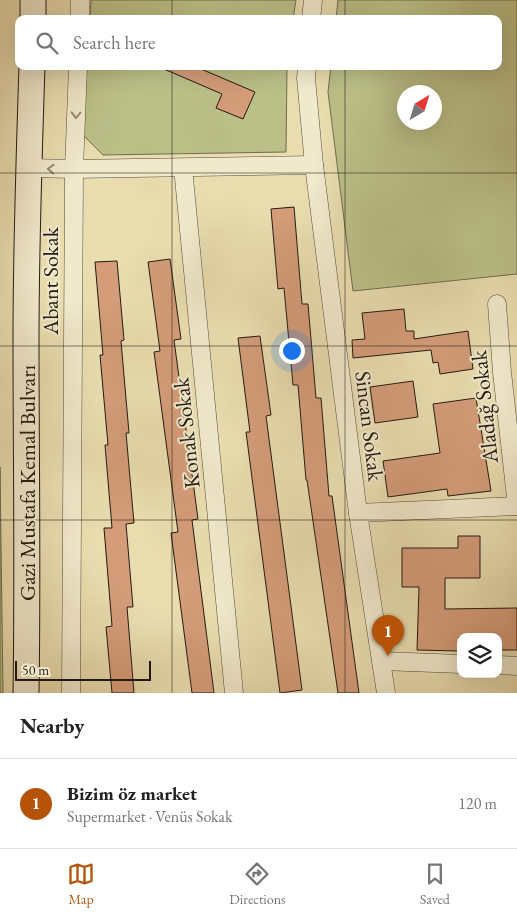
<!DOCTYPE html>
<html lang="en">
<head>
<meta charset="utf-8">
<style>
  body { margin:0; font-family:"EB Garamond",serif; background:#f2f2f2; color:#222 }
  .controls { position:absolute; right:15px; bottom:15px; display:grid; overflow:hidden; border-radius:10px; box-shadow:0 5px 20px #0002 }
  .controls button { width:45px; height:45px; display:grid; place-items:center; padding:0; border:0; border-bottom:1px solid #e0e0e0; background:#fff; color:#222; font:25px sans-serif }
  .compass { position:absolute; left:397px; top:85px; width:45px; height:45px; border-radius:50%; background:#fff; box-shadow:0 5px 20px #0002; rotate:38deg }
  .scale { position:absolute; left:15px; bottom:12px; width:136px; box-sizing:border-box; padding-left:5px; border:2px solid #231a12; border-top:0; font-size:14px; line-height:18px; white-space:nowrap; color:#231a12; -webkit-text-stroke:4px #f1e9cc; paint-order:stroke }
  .you { position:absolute; left:291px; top:350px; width:18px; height:18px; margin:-12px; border:4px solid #fff; border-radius:50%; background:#1a73e8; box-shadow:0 0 0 8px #1a73e833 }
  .badge { display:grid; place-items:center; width:32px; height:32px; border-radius:50%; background:#b45309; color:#fff; font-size:16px; font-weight:700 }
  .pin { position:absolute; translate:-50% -41px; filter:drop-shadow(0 1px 2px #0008) }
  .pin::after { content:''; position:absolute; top:26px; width:18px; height:15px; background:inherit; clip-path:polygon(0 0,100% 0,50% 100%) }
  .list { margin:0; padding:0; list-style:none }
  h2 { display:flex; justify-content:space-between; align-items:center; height:65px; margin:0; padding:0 20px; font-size:21px }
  h2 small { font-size:16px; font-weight:400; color:#767676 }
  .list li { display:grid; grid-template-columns:32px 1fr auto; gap:15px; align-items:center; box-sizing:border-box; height:90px; padding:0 20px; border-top:1px solid #e0e0e0 }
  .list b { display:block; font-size:19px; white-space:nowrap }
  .list p { margin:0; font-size:16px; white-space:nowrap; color:#767676 }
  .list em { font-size:16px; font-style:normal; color:#767676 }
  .icon { flex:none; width:28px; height:28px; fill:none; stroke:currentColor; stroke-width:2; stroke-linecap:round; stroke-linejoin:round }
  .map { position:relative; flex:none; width:517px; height:693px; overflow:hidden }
  .search { position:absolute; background:#fff; box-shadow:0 5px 20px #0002; left:15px; right:15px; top:15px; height:55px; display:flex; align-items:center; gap:12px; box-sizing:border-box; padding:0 18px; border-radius:10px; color:#767676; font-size:19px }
  .sheet { height:155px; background:#fff }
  nav { display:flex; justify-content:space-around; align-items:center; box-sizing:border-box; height:70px; border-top:1px solid #e0e0e0; background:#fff; font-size:14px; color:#767676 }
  nav a { display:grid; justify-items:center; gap:2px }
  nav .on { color:#b45309 }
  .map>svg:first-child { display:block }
  .green { fill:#bbc088; stroke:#6f6d4d; fill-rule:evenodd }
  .building { fill:#d49c79; stroke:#231a12 }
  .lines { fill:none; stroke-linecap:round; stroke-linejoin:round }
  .minor-casing { stroke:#544b3a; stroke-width:19 }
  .secondary-casing { stroke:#231a12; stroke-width:27 }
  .minor { stroke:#f1e9cc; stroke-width:18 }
  .secondary { stroke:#f1e9cc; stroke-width:25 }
  .oneway { stroke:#948c78 }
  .grid { fill:none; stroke:#231a12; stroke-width:1; stroke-opacity:0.55 }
  .labels { text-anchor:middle; stroke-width:4; stroke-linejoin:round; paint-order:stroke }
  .street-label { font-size:22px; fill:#231a12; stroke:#f1e9cc }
</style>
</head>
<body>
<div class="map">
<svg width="517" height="693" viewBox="0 0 517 693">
  <rect width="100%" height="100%" fill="#e9ddb0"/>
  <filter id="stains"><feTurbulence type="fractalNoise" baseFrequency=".004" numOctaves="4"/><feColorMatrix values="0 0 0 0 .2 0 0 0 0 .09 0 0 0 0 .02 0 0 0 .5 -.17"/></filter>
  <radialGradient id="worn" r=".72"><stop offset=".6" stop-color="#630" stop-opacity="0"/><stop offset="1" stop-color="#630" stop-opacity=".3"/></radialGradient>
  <g class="green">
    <polygon points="91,0 296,0 293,19 90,19"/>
    <path d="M338,0H517V274L353,291L328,92L331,66H498V19H336ZM434,92V122H404V92Z"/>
    <polygon points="87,66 287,66 286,152 103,155 82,134"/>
    <polygon points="0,467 3,693 0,693"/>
  </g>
  <g class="building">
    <polygon points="157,66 194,66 255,92 243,119 216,108 222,94"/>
    <polygon points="294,207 302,304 308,304 316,398 321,398 329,496 332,496 359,693 338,693 307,480 306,480 298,385 293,385 284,288 278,289 271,209"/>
    <polygon points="170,259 181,339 174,340 198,519 192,520 214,693 192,693 171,533 178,532 154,352 160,351 148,262"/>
    <polygon points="117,261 124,340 121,341 129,433 126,433 134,523 126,524 133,607 127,607 134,693 112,693 106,627 112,626 104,528 112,528 105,445 108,445 100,355 103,355 95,262"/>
    <polygon points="404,309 406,331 414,331 414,339 468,331 473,369 440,374 438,362 433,363 431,350 353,358 352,340 365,339 362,313"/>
    <polygon points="260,336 271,415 266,416 302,690 280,693 246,432 250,432 238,338"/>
    <polygon points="413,381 418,417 375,423 370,387"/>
    <polygon points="476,398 491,491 448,496 447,489 388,497 383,461 440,453 433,404"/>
    <polygon points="458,536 480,536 480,578 445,578 445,609 517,608 517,650 498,650 498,637 459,637 459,651 417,650 419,587 402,587 402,548 458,548"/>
  </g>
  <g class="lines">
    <defs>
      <g id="minor">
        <polyline points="80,19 80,0"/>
        <polyline points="311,19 313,0"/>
        <polyline points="307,66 306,78 314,165 358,513 386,693"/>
        <polyline points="29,168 74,169 314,165"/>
        <polyline points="183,168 234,693"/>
        <polyline points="497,304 502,372 517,506"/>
        <polyline points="358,513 517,506"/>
        <polyline points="382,661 461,664"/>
        <polyline points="498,665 517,666"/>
        <polyline points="71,693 74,169 78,66"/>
      </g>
      <g id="secondary">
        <polyline points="33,19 33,0"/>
        <path d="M26,693C28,575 26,456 26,338C26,247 29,157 32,66"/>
      </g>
    </defs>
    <use href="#minor" class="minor-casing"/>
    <use href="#secondary" class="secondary-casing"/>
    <use href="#minor" class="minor"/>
    <use href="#secondary" class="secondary"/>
  </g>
  <defs><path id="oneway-chevron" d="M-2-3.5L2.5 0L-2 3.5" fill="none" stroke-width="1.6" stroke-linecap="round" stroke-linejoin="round" transform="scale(1.25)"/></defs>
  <g class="oneway">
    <use href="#oneway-chevron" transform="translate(76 115) rotate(92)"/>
    <use href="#oneway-chevron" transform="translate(51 169) rotate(-178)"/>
  </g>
  <path class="grid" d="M172,0V19M345,0V19M172,66V693M345,66V693M0,173H517M0,346H517M0,520H517"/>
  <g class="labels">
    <g class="street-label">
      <text transform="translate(50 281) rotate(-90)" y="8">Abant Sokak</text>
      <text transform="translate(484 407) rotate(-96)" y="8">Aladağ Sokak</text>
      <text transform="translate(370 426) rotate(83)" y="8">Sincan Sokak</text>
      <text transform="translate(186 433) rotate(-96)" y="8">Konak Sokak</text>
      <text transform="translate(27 483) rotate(-90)" y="8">Gazi Mustafa Kemal Bulvarı</text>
    </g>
  </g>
  <rect width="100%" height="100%" filter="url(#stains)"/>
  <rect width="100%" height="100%" fill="url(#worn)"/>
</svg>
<div class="controls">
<button><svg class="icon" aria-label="layers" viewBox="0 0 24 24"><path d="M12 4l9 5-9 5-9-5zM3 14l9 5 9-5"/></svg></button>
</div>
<svg class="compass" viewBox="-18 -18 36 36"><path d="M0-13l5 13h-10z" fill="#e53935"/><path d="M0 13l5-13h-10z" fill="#767676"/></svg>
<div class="scale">50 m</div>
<div class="you"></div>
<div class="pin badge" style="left:388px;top:656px">1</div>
<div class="search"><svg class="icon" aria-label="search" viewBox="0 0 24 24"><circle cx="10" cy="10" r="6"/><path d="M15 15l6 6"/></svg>Search here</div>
</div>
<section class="sheet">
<h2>Nearby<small></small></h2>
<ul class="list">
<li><span class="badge">1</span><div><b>Bizim öz market</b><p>Supermarket · Venüs Sokak</p></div><em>120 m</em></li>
</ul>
</section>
<nav>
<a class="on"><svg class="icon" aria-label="map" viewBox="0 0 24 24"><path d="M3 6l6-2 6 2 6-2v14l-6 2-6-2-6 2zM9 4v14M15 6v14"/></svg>Map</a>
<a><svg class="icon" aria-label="directions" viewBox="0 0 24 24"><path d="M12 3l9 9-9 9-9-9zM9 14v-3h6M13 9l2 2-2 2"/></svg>Directions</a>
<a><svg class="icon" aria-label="saved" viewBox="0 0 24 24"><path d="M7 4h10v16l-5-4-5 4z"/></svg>Saved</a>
</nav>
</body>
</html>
